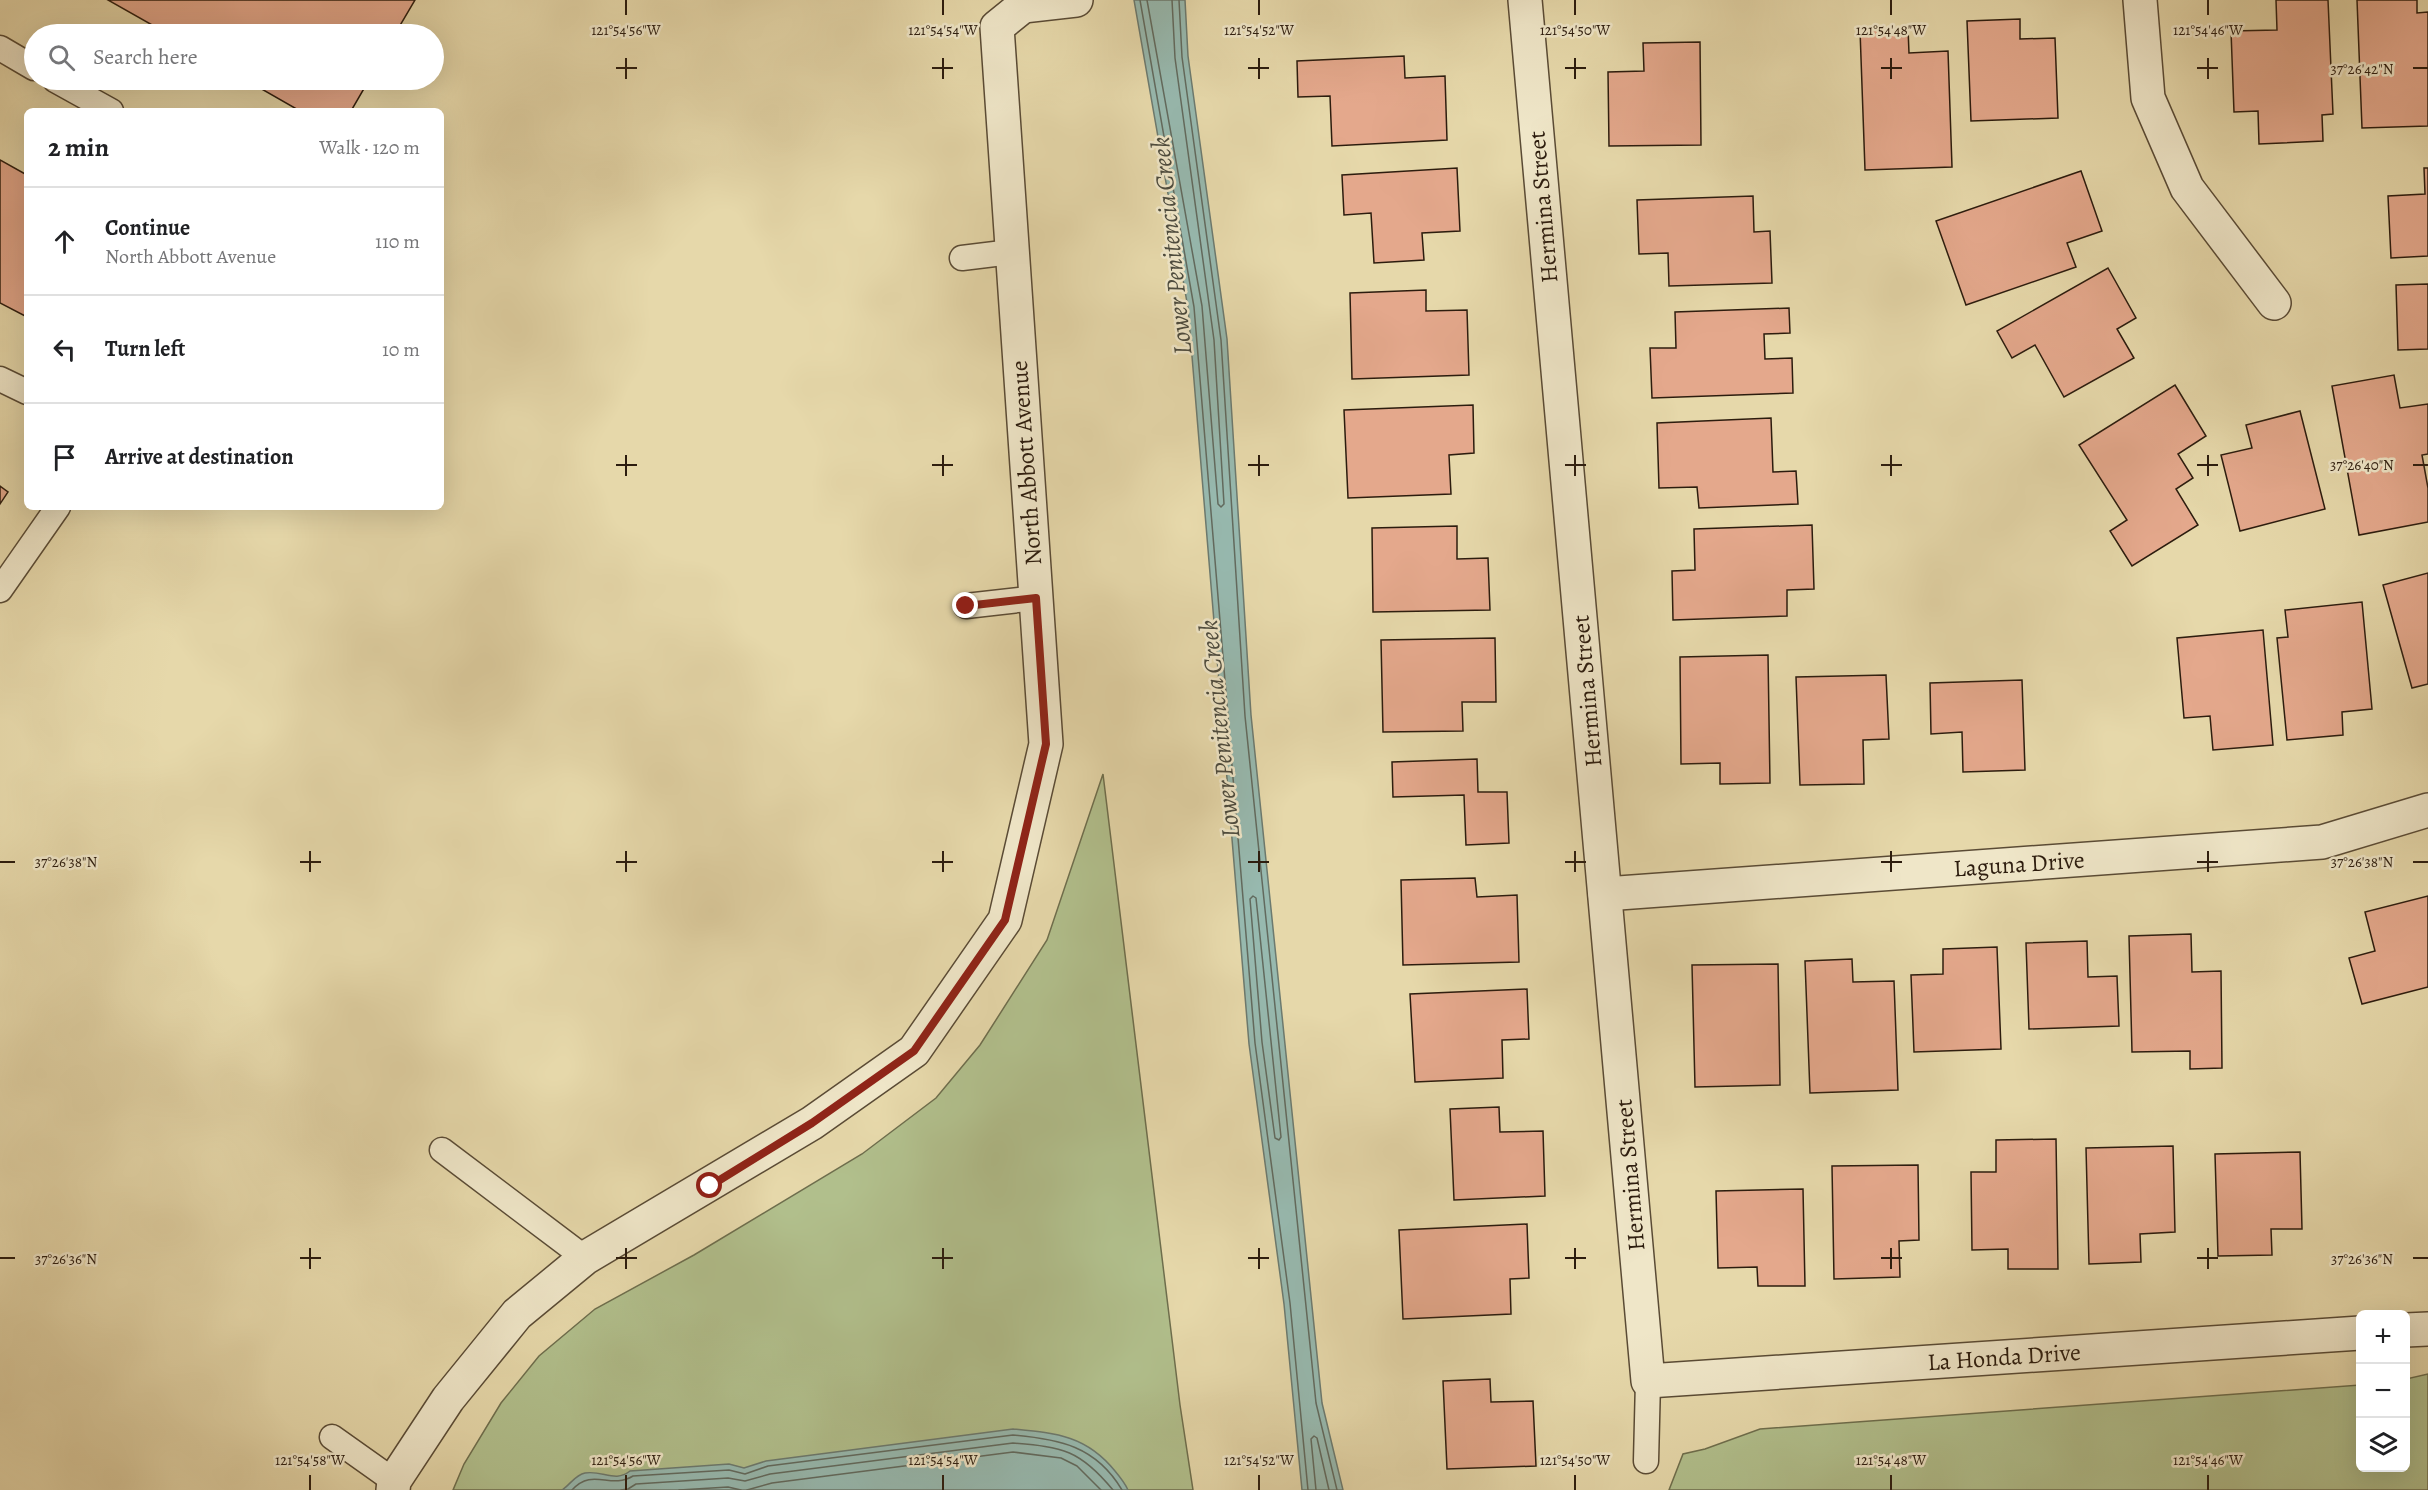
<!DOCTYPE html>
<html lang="en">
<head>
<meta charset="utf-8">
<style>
  body { margin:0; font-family:Alegreya,serif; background:#f2f2f2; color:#202124 }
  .controls { position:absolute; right:18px; bottom:18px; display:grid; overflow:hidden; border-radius:9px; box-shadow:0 6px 24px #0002 }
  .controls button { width:54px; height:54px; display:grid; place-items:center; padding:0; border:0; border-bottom:2px solid #e0e0e0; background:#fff; color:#202124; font:30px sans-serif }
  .stop { position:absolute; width:18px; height:18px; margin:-14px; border:4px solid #8f2418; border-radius:50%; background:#fff }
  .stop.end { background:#8f2418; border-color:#fff; box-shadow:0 2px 6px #0008 }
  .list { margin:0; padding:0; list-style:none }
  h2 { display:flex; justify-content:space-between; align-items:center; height:78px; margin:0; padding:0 24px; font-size:26px }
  h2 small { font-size:20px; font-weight:400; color:#757577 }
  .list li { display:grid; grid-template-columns:39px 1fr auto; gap:18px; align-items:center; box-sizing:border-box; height:108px; padding:0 24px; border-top:2px solid #e0e0e0 }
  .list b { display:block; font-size:22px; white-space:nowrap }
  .list p { margin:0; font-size:20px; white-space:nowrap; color:#757577 }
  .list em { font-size:20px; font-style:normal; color:#757577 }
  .icon { flex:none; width:33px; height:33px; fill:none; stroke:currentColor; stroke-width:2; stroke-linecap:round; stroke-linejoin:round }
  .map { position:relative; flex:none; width:2428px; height:1490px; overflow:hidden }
  .search { position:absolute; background:#fff; box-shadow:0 6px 24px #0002; left:24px; top:24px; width:420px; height:66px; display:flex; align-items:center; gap:15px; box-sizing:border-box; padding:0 21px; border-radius:33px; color:#757577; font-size:22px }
  .panel { position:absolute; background:#fff; box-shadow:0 6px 24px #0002; left:24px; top:108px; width:420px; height:402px; border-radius:9px }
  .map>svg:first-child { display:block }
  .green { fill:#b1bf8c; stroke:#6e6e4d; stroke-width:1.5 }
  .water { fill:#97b9af; stroke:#6c7a6f; stroke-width:1.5 }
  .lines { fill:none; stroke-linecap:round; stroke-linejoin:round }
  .shore { stroke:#626a5e; stroke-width:1.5 }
  .building { fill:#e4a88c; stroke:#2c1c0e; stroke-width:1.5 }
  .service-casing { stroke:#5a4b35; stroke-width:27 }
  .minor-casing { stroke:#5a4b35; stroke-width:36 }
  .service { stroke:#efe6c8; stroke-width:24 }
  .minor { stroke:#efe6c8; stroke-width:33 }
  .route { stroke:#8f2418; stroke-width:8 }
  .ticks { fill:none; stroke:#2c1c0e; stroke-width:2 }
  .labels { text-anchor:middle; stroke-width:5; stroke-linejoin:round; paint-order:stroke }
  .street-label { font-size:24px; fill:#2c1c0e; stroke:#efe6c8 }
  .water-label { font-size:26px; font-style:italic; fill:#4c4b3e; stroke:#efe6c8 }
  .ticks-label { font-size:15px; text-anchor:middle; fill:#2c1c0e; stroke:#efe6c8; stroke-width:5; stroke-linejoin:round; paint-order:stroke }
</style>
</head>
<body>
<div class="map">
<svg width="2428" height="1490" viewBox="0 0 2428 1490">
  <rect width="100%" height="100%" fill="#e6d8aa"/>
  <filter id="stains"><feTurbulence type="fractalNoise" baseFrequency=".00333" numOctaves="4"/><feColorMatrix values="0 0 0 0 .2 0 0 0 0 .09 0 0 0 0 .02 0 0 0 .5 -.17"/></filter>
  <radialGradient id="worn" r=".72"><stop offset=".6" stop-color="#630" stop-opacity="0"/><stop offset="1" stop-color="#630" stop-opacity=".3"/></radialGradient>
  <g class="green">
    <polygon points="1103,774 1180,1405 1193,1490 453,1490 464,1464 501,1403 539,1356 595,1309 694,1255 862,1154 936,1098 980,1045 1047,940"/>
    <polygon points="2428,1374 2428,1490 1669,1490 1683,1454 1705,1449 1760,1429 2360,1385 2360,1468 2406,1468 2406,1379"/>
  </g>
  <g class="water">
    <polygon points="1134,0 1185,0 1188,56 1227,339 1251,715 1322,1403 1343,1490 1302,1490 1284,1304 1249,1044 1188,308"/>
    <path d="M1013,1429C1055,1433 1086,1435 1115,1471C1120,1477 1125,1483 1128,1490H562C571,1484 575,1475 585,1473C603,1470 615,1483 630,1471L729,1464L744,1468L766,1461Z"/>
  </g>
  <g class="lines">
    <g class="shore">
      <polyline points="1140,0 1194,307 1255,1043 1290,1303 1308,1490"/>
      <polyline points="1147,0 1202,306 1218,504 1221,507 1224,504 1214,340 1175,58 1172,0"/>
      <polyline points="1179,0 1182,57 1221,340 1245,716 1316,1403 1337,1490"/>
      <polygon points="1253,896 1256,898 1281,1137 1279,1140 1275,1138 1262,1042 1250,899"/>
      <path d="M572,1490C593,1467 610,1490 633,1476L729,1470L745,1474L768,1466L1013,1435C1059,1439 1096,1446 1122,1490"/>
      <path d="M621,1490L628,1489L636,1484L728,1478L745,1481L770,1474L1013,1443C1063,1447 1080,1450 1113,1490"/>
      <polyline points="679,1490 728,1487 741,1490"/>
      <polyline points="747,1490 772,1483 1013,1452 1061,1458 1077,1466 1101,1490"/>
      <polyline points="1316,1490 1311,1439 1314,1436 1317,1438 1329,1490"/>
    </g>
  </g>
  <g class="building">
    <polygon points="108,0 415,0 395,34 168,34"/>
    <polygon points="2276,0 2328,0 2333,114 2322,115 2323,141 2259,144 2258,111 2234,112 2231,31 2277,30"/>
    <polygon points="2357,0 2417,0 2417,13 2428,12 2428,126 2362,128"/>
    <polygon points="2020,19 2020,39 2055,38 2058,118 1971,121 1967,21"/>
    <polygon points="1908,28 1909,53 1948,51 1952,167 1865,170 1860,30"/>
    <polygon points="1700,42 1701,145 1609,146 1608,72 1644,71 1643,43"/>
    <polygon points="1404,56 1405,78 1445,76 1447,140 1332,146 1330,96 1298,97 1297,61"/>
    <polygon points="246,80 369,80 351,111 300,111"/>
    <polygon points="0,160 27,175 27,317 0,303"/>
    <polygon points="1457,168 1460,231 1422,233 1424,260 1374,263 1371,213 1344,215 1342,175"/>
    <polygon points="2424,168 2428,168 2428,256 2391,258 2388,196 2425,194"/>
    <polygon points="2081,171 2102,231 2067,243 2076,267 1966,305 1936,221"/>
    <polygon points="1753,196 1754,232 1770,231 1772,283 1669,286 1668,253 1639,254 1637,200"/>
    <polygon points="2108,268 2136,318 2117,329 2134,358 2064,397 2035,345 2012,358 1997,331"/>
    <polygon points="2428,284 2428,349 2398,350 2396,285"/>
    <polygon points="1426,290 1426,311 1467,310 1469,375 1352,379 1350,293"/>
    <polygon points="1789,308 1790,333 1764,334 1765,359 1792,358 1793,393 1652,398 1650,348 1676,348 1675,312"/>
    <polygon points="2394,375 2400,408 2428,404 2428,454 2422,455 2428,488 2428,522 2359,535 2332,386"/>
    <polygon points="2175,385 2206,436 2178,454 2193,478 2176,489 2198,525 2132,566 2110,531 2127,520 2079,445"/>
    <polygon points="1473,405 1474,453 1449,455 1451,494 1348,498 1344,410"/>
    <polygon points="2300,411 2325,509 2240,531 2221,455 2252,448 2246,425"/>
    <polygon points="1771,418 1773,472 1796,471 1798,504 1699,508 1697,487 1659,488 1657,423"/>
    <polygon points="0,486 8,492 0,504"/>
    <polygon points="1812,525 1814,589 1787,590 1787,616 1673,620 1672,571 1695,570 1694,529"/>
    <polygon points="1457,526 1457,559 1488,558 1490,610 1373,612 1372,528"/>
    <polygon points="2428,573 2428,684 2412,688 2383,585"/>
    <polygon points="2362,602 2372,709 2342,712 2343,735 2287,740 2277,638 2288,637 2285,610"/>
    <polygon points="2263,630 2273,745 2213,750 2210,716 2184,718 2177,638"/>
    <polygon points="1495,638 1496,702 1462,702 1463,731 1383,732 1381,640"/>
    <polygon points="1768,655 1770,783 1720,784 1720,763 1681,764 1680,657"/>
    <polygon points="1886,675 1889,739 1863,740 1864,784 1800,785 1796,677"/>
    <polygon points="2022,680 2025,770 1963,772 1962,732 1931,734 1930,683"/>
    <polygon points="1477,759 1478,792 1507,792 1509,843 1466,845 1464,795 1393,797 1392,762"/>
    <polygon points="1475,878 1477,897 1517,895 1519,962 1403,965 1401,880"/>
    <polygon points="2428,896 2428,987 2362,1004 2349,958 2375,951 2365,912"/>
    <polygon points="2191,934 2192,972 2221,971 2222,1068 2190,1069 2190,1051 2132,1052 2129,936"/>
    <polygon points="2087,941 2088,977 2117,976 2119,1026 2029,1029 2026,943"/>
    <polygon points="1997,947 2001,1049 1914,1052 1911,975 1943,974 1943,949"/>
    <polygon points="1852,959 1853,982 1894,981 1898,1090 1810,1093 1805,961"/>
    <polygon points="1778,964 1780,1085 1695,1087 1692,965"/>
    <polygon points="1527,989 1529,1039 1502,1040 1503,1078 1415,1082 1410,994"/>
    <polygon points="1499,1107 1500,1132 1543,1131 1545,1196 1454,1200 1450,1109"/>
    <polygon points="2056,1139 2058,1269 2008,1269 2008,1249 1972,1250 1971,1172 1996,1172 1996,1140"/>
    <polygon points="2173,1146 2175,1232 2140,1234 2141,1262 2089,1264 2086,1148"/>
    <polygon points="2300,1152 2302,1229 2271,1229 2272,1255 2218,1256 2215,1154"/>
    <polygon points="1918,1165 1919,1240 1899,1241 1900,1277 1834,1279 1832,1166"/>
    <polygon points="1803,1189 1805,1286 1758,1286 1757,1267 1718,1268 1716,1191"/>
    <polygon points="1527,1224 1529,1278 1510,1279 1511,1314 1403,1319 1399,1230"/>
    <polygon points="1490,1379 1491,1402 1533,1401 1536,1466 1447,1469 1443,1381"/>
  </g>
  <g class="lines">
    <defs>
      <g id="service">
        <polyline points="0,48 34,68"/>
        <polyline points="55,80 111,111"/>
        <polyline points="962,258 1011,252"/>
        <polyline points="0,379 27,392"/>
        <polyline points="0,590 58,507"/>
        <polyline points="966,606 1036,598"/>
        <polyline points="442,1150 585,1258"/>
        <polyline points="332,1437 394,1481"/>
        <polyline points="1646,1461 1648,1381"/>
      </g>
      <g id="minor">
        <polyline points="1525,0 1648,1381 2360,1333"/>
        <polyline points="2140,0 2148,98 2187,188 2274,303"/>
        <polyline points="1605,894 2322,842 2428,810"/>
        <polyline points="2406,1330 2428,1329"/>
        <polyline points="393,1490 394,1481 448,1399 517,1314 585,1258 812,1123 914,1051 1005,920 1046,744 997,27 1023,6 1076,0"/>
      </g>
    </defs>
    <use href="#service" class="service-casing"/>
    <use href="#minor" class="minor-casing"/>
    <use href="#service" class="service"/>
    <use href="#minor" class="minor"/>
  </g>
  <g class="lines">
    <polyline class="route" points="710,1186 812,1123 914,1051 1005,920 1046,744 1036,598 966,606"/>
  </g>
  <path class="ticks" d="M626,0V15M943,0V15M1259,0V15M1575,0V15M1891,0V15M2208,0V15M626,58V79M943,58V79M1259,58V79M1575,58V79M1891,58V79M2208,58V79M616,68H637M932,68H953M1248,68H1269M1565,68H1586M1881,68H1902M2197,68H2218M2413,68H2428M626,455V476M943,455V476M1259,455V476M1575,455V476M1891,455V476M2208,455V476M616,465H637M932,465H953M1248,465H1269M1565,465H1586M1881,465H1902M2197,465H2218M2413,465H2428M310,851V872M626,851V872M943,851V872M1259,851V872M1575,851V872M1891,851V872M2208,851V872M0,862H15M300,862H321M616,862H637M932,862H953M1248,862H1269M1565,862H1586M1881,862H1902M2197,862H2218M2413,862H2428M310,1248V1269M626,1248V1269M943,1248V1269M1259,1248V1269M1575,1248V1269M1891,1248V1269M2208,1248V1269M0,1258H15M300,1258H321M616,1258H637M932,1258H953M1248,1258H1269M1565,1258H1586M1881,1258H1902M2197,1258H2218M2413,1258H2428M310,1475V1490M626,1475V1490M943,1475V1490M1259,1475V1490M1575,1475V1490M1891,1475V1490M2208,1475V1490"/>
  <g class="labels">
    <g class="street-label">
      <text transform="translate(1543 207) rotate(-95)" y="8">Hermina Street</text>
      <text transform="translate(1026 463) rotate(-94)" y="8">North Abbott Avenue</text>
      <text transform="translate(1587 691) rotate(-95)" y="8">Hermina Street</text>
      <text transform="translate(2019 864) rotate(-4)" y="8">Laguna Drive</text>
      <text transform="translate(1630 1175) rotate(-95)" y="8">Hermina Street</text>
      <text transform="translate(2004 1357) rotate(-4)" y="8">La Honda Drive</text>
    </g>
    <g class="water-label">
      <text transform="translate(1171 246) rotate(-96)" y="9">Lower Penitencia Creek</text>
      <text transform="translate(1219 729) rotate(-96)" y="9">Lower Penitencia Creek</text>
    </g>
  </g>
  <g class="ticks-label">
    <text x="626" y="35">121°54'56"W</text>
    <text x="943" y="35">121°54'54"W</text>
    <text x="1259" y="35">121°54'52"W</text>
    <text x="1575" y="35">121°54'50"W</text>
    <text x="1891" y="35">121°54'48"W</text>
    <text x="2208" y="35">121°54'46"W</text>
    <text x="2362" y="74">37°26'42"N</text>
    <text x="2362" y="470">37°26'40"N</text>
    <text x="66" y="867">37°26'38"N</text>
    <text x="2362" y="867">37°26'38"N</text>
    <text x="66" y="1264">37°26'36"N</text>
    <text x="2362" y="1264">37°26'36"N</text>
    <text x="310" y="1465">121°54'58"W</text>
    <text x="626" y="1465">121°54'56"W</text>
    <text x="943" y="1465">121°54'54"W</text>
    <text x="1259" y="1465">121°54'52"W</text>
    <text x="1575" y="1465">121°54'50"W</text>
    <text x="1891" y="1465">121°54'48"W</text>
    <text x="2208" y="1465">121°54'46"W</text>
  </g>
  <rect width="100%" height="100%" filter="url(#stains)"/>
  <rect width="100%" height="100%" fill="url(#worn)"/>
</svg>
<div class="controls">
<button>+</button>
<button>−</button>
<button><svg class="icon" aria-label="layers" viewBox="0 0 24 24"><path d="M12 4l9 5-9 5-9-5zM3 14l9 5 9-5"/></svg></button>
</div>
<div class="stop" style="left:710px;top:1186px"></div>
<div class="stop end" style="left:966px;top:606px"></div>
<div class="search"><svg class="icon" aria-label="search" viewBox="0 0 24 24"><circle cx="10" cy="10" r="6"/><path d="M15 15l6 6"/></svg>Search here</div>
<section class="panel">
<h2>2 min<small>Walk · 120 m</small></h2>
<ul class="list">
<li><svg class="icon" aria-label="ahead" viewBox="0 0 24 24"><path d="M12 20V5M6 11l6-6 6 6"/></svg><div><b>Continue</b><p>North Abbott Avenue</p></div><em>110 m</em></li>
<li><svg class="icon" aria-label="left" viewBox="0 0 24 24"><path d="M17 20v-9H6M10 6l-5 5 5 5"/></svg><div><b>Turn left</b></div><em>10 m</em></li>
<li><svg class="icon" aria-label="arrive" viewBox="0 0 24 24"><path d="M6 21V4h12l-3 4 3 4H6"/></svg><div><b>Arrive at destination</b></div></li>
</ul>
</section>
</div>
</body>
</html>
